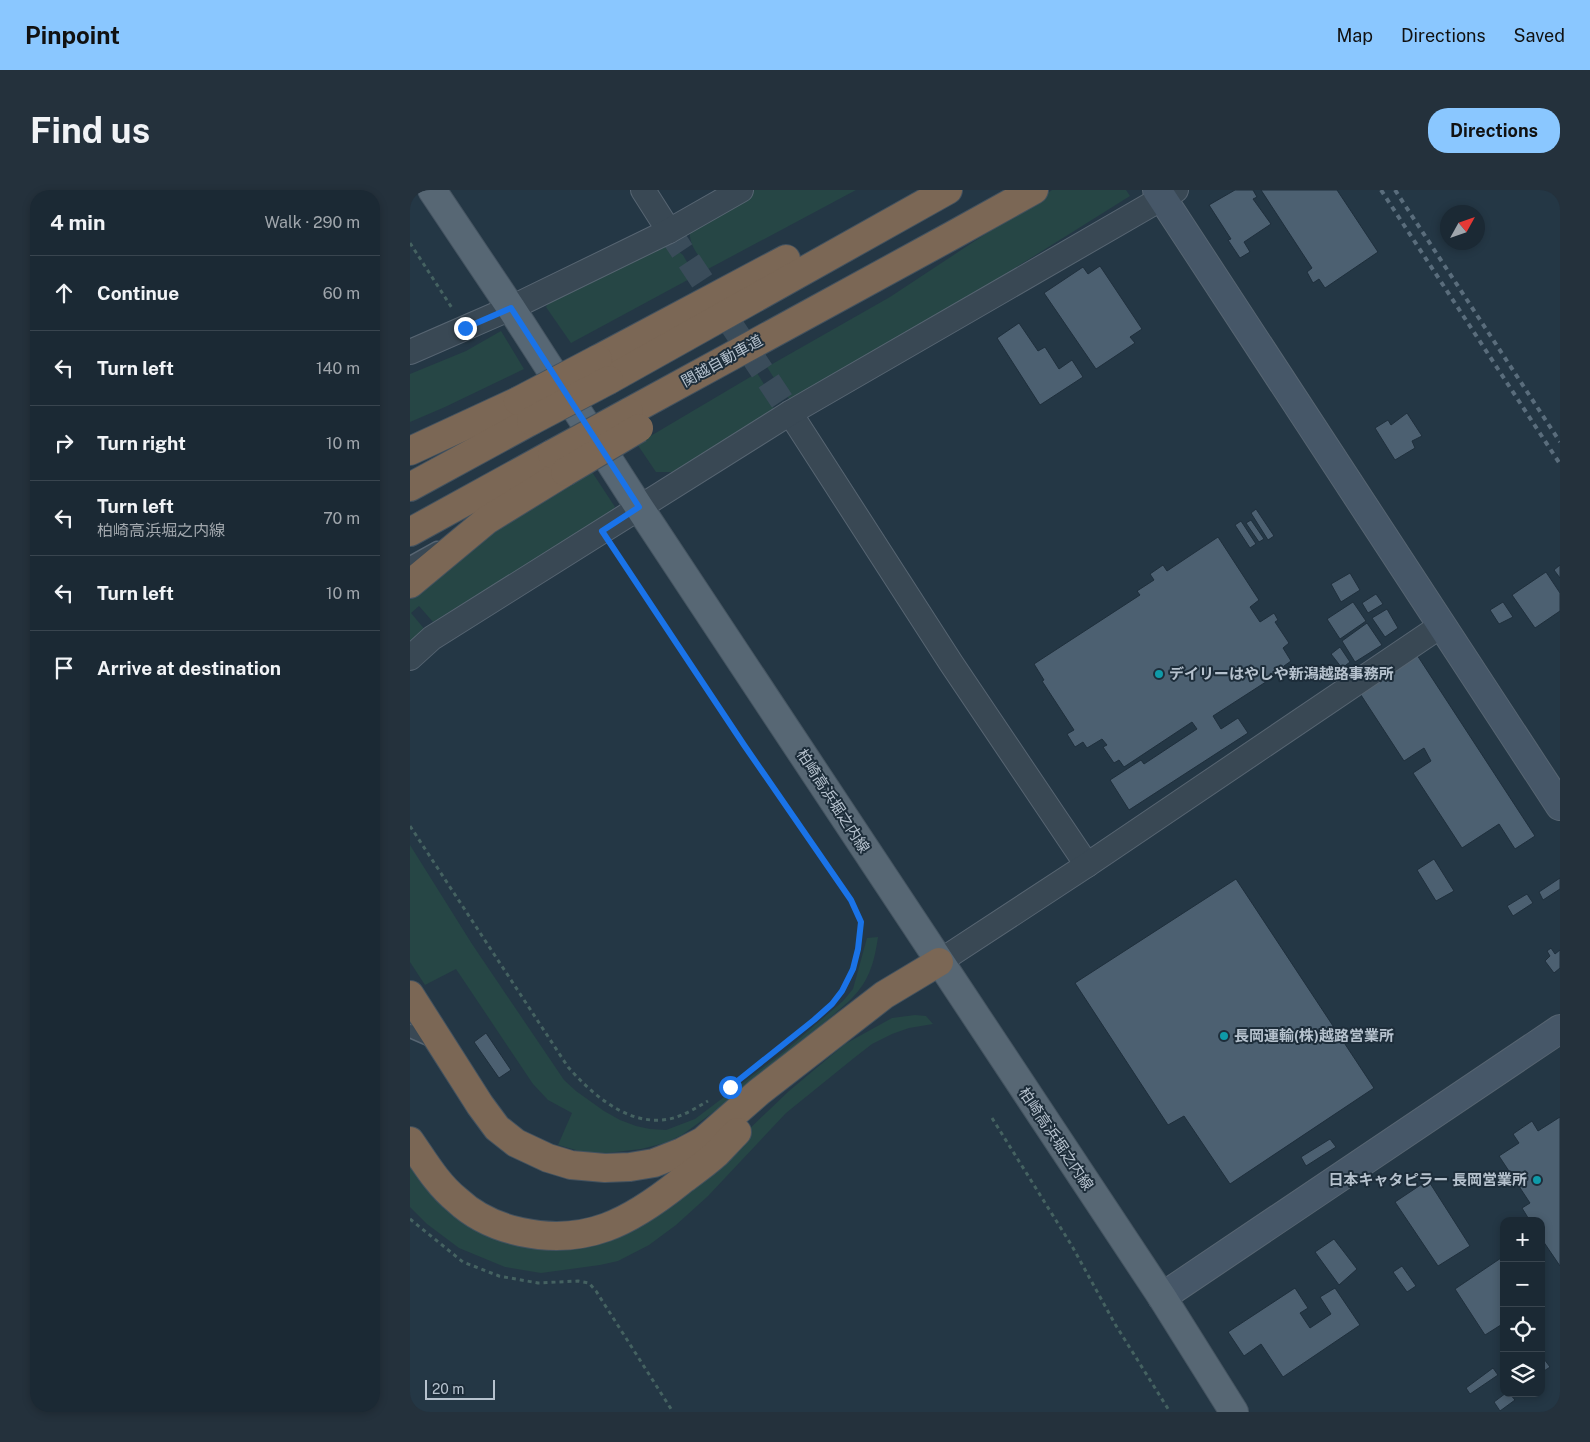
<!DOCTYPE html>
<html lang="en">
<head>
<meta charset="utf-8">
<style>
  body { margin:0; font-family:"Public Sans","Noto Sans JP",sans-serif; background:#24313c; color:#f1f3f6 }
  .controls { position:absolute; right:15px; bottom:15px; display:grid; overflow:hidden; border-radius:10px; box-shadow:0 2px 8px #0003 }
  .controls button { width:45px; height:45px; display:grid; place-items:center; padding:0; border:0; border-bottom:1px solid #39454f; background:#1b2934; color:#f1f3f6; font:25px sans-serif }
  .compass { position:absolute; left:1030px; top:15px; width:45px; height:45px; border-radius:50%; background:#1b2934; box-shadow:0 2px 8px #0003; rotate:50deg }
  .scale { position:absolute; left:15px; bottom:12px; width:70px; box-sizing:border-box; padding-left:5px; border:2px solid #b6c2ce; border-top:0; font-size:14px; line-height:18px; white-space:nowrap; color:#b6c2ce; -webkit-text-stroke:4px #1d2d3a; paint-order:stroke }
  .stop { position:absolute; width:15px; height:15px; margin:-11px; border:4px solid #1a73e8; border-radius:50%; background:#fff }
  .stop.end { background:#1a73e8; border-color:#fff; box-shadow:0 1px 5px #0008 }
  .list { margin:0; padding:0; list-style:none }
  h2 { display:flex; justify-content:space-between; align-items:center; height:65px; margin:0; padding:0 20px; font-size:21px }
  h2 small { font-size:16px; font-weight:400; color:#a0a6ac }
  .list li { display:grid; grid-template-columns:32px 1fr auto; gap:15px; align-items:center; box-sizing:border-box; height:75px; padding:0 20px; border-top:1px solid #39454f }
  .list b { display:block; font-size:19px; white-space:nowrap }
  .list p { margin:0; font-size:16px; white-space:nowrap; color:#a0a6ac }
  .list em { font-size:16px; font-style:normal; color:#a0a6ac }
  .icon { flex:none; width:28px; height:28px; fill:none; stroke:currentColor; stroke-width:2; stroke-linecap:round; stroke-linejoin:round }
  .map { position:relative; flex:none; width:1150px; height:1222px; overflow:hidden; border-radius:20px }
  header { display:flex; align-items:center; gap:30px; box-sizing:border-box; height:70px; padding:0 25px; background:#8ac7ff; color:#111 }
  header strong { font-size:24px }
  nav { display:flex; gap:28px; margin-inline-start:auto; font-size:18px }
  .intro { display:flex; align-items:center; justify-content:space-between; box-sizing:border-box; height:120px; padding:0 30px }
  h1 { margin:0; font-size:35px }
  .button { padding:12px 22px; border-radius:20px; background:#8ac7ff; color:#111; font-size:18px; font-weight:700 }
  main { display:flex; gap:30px; padding:0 30px }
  aside { flex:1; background:#1b2934; border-radius:20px; box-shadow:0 2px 8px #0003 }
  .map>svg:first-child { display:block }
  .green { fill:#264645 }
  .building { fill:#4c6071; stroke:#1f2f3c }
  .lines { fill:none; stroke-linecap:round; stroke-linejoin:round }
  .street-tunnel { stroke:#3a4c5a; stroke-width:24; stroke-dasharray:24 12; stroke-linecap:butt }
  .lane-casing { stroke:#576572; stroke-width:15 }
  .street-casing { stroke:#576572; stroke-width:26 }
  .secondary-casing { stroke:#576572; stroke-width:30 }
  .primary-casing { stroke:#455461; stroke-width:30 }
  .highway-casing { stroke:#43525f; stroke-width:30 }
  .path { stroke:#456261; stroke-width:3; stroke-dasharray:4 4; stroke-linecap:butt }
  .lane { stroke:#394854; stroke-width:12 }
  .street { stroke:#394854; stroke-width:24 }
  .secondary { stroke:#465768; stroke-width:28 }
  .primary { stroke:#576774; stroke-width:28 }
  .highway { stroke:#7b6755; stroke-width:28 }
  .rail { stroke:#5a6d7c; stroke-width:4; stroke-dasharray:5 5; stroke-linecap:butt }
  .highway-bridge-casing { stroke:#43525f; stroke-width:30; stroke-linecap:butt }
  .highway-bridge { stroke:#7b6755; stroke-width:28 }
  .route { stroke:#1a73e8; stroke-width:6 }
  .culture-dot { fill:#0f9aa8; stroke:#1d2d3a; stroke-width:2 }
  .labels { text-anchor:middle; stroke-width:4; stroke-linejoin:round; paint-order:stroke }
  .street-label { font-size:15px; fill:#b6c2ce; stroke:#1d2d3a }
  .poi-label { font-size:15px; font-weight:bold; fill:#b6c2ce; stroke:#1d2d3a; text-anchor:start }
</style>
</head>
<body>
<header>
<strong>Pinpoint</strong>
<nav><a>Map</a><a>Directions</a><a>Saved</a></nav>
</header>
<div class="intro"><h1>Find us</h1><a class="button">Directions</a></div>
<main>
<aside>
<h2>4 min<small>Walk · 290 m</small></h2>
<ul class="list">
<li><svg class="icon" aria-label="ahead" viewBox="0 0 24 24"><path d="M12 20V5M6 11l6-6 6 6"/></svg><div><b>Continue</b></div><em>60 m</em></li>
<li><svg class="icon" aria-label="left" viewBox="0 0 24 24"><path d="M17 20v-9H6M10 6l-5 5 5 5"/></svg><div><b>Turn left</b></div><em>140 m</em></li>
<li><svg class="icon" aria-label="right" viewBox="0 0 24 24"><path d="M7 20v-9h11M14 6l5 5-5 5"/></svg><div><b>Turn right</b></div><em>10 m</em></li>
<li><svg class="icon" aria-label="left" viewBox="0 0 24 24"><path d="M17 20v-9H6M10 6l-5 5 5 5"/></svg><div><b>Turn left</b><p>柏崎高浜堀之内線</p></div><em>70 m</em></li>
<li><svg class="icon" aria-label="left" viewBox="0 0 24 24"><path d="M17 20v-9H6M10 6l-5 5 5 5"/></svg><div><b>Turn left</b></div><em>10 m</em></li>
<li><svg class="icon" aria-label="arrive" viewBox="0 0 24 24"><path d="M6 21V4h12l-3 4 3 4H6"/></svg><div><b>Arrive at destination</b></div></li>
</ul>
</aside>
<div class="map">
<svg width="1150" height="1222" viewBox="0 0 1150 1222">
  <rect width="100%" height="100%" fill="#243745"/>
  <g class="green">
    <path d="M344,0H446L298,79C287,63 276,53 281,33Z"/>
    <polygon points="642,0 716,0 720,6 533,123 380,210 369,196 357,177 480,107"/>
    <polygon points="245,53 268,61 273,65 285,86 161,153 136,117 141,108"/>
    <polygon points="91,141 114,179 35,217 0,232 0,184 56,161"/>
    <polygon points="347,183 364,210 363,224 271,282 246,282 227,254"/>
    <polygon points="182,282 205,317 201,323 23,432 9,416 1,423 16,441 0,451 0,409 75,347"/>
    <path d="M0,655L62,754L154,890L166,901L194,921L210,930L226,936L240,939L256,940L285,929L376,860L433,811L443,799L457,748L468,747C464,775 458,794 437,813L353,886L272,945L255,953L231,959L197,963L173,962L148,955L162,923L138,910L123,894L46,779L15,795L0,772Z"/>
    <polygon points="505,825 516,826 523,834 499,838 482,844 462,854 444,868 376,923 298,1006 266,1035 239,1055 208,1071 190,1075 131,1083 95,1077 49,1058 17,1034 0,1017 0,969 14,988 168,1055 336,942 379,901 435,854 482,828"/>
  </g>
  <g class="building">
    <polygon points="825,0 843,0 847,7 843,9 861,34 834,52 840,62 830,68 818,50 821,49 799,15"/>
    <polygon points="851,0 927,0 968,62 915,98 909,89 903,93 897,82 902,78"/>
    <polygon points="690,76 732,139 720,147 725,153 686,179 634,103 673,77 678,84"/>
    <polygon points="609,133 628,161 635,157 649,179 662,170 673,187 630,215 587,148"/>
    <polygon points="997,223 1012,246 1002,251 1005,258 985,270 965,238 978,230 981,235"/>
    <polygon points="846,319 864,346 858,350 841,323"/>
    <polygon points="841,330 854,349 849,352 836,333"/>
    <polygon points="831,331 846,354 840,358 825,335"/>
    <polygon points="808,347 849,410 840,417 850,432 864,423 868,430 865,432 879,453 873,458 881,471 874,476 876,479 803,526 811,539 828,528 838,543 719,620 700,590 731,570 734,574 787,539 782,532 714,577 709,570 704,573 693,557 697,555 692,549 677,558 673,552 665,557 657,544 664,540 632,491 634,490 624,474 730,405 727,401 744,390 740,384 753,375 757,381"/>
    <polygon points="1150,375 1150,388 1144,380"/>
    <polygon points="1136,382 1150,403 1150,421 1125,438 1102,405"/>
    <polygon points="940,383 950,400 931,412 921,394"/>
    <polygon points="966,404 973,414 958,423 952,413"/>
    <polygon points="943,412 956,431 930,449 917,429"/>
    <polygon points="1093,412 1103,427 1089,434 1080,420"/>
    <polygon points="977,419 988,438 975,447 962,428"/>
    <polygon points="957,433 972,455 945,472 932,451"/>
    <polygon points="930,457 940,472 932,478 921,464"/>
    <polygon points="1007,465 1125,646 1105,659 1089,634 1052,658 1003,583 1021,571 1014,558 994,571 949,502"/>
    <polygon points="1024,669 1044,701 1026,711 1007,680"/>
    <polygon points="1150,688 1150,699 1133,710 1129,702"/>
    <polygon points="826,689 964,898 820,994 774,926 758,935 665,793"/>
    <polygon points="1117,704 1123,713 1103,726 1097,716"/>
    <polygon points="1141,758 1145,764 1150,760 1150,778 1144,783 1135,771 1140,766 1137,761"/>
    <polygon points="76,843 101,880 89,888 64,852"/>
    <polygon points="1150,927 1150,1076 1131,1048 1131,1031 1120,1031 1112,1018 1120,1013 1089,966 1109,953 1103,944 1122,931 1128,941"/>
    <polygon points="920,949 926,957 896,976 891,967"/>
    <polygon points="1018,990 1060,1056 1028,1076 985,1012"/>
    <polygon points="924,1049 947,1079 929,1095 905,1062"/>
    <polygon points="1091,1068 1094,1072 1094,1133 1075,1145 1045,1099"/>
    <polygon points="992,1076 1006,1096 997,1102 983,1082"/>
    <polygon points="885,1098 898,1118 890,1123 900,1138 921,1124 910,1107 925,1098 950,1135 873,1187 851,1154 834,1166 818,1142"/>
    <polygon points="1131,1165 1140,1177 1131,1183"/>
    <polygon points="1083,1178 1088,1185 1060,1204 1056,1198"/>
    <polygon points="1096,1203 1099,1203 1105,1210 1090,1221 1084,1212"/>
  </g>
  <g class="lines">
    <polyline class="street-tunnel" points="259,41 380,223"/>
    <defs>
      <g id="lane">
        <polyline points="0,373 27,358"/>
        <polyline points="0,841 23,851"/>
      </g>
      <g id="street">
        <polyline points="233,0 259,41"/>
        <polyline points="0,162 101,118 259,41 331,0"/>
        <polyline points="380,223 541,473 677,675"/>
        <polyline points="0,468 22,448 380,223 766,0"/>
        <polyline points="529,772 677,675 1032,435"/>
      </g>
      <g id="secondary">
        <polyline points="747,0 1150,616"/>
        <polyline points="752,1107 1150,839"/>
      </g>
      <polyline id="primary" points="22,0 101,118 229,317 752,1107 824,1222"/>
      <g id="highway">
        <polyline points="188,169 376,69"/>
        <polyline points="199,190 538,0"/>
        <polyline points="219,222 543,45 624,0"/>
        <polyline points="0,261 108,211"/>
        <polyline points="0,297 121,231"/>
        <polyline points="0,342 142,264"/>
        <polyline points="0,394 77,330 155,282"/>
        <polyline points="0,805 70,915 87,938 106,953 138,968 161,975 195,978 220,977 244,973 272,962 293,951 349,902 474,805 529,772"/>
        <path d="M0,951C14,971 27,994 47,1010C64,1026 88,1037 111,1042C176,1056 220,1032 270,992C282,983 295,974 306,964C313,957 320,949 327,942"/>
      </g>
    </defs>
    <use href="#lane" class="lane-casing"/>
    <use href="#street" class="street-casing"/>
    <use href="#secondary" class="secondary-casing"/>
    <use href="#primary" class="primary-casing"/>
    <use href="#highway" class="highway-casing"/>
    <g class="path">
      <polyline points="0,53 42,118"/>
      <polyline points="205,361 334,555 441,711 451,732 449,759 443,779 432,801 425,809"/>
      <path d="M0,636L158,877C181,903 214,933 252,930C269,929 284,919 298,911"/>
      <polyline points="582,928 662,1056 705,1134 760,1222"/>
      <polyline points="0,1029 53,1072 89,1086 128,1093 168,1091 179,1093 186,1101 263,1222"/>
    </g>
    <use href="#lane" class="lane"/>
    <use href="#street" class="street"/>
    <use href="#secondary" class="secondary"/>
    <use href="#primary" class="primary"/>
    <use href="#highway" class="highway"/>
    <g class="rail">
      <polyline points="971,0 1150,274"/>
      <polyline points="985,0 1150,252"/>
    </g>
    <defs>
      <g id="highway-bridge">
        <polyline points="108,211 188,169"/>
        <polyline points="121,231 199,190"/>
        <polyline points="142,264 219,222"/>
        <polyline points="155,282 229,238"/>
      </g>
    </defs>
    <use href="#highway-bridge" class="highway-bridge-casing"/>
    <use href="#highway-bridge" class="highway-bridge"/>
  </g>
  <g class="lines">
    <polyline class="route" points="55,138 101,118 229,317 192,341 334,555 441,710 451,732 448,759 443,779 432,801 422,814 404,830 320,897"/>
  </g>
  <g class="culture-dot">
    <circle cx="749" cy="484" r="5"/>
    <circle cx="814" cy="846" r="5"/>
    <circle cx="1127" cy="990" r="5"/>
  </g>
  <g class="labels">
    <g class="street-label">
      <text transform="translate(312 171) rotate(-29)" y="5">関越自動車道</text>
      <text transform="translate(423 611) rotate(57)" y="5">柏崎高浜堀之内線</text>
      <text transform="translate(646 949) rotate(56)" y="5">柏崎高浜堀之内線</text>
    </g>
    <g class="poi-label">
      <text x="759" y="489">デイリーはやしや新潟越路事務所</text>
      <text x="824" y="851">長岡運輸(株)越路営業所</text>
      <text x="1117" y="995" text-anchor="end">日本キャタピラー 長岡営業所</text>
    </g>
  </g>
</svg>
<div class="controls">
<button>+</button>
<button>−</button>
<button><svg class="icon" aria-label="locate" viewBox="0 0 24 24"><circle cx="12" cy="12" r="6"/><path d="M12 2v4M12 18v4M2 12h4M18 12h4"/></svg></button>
<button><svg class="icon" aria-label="layers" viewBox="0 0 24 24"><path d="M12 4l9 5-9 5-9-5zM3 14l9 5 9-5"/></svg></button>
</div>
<svg class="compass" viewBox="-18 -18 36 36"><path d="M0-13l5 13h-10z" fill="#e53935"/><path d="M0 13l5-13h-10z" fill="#a0a6ac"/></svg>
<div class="scale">20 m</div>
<div class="stop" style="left:320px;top:897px"></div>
<div class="stop end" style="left:55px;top:138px"></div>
</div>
</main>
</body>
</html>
